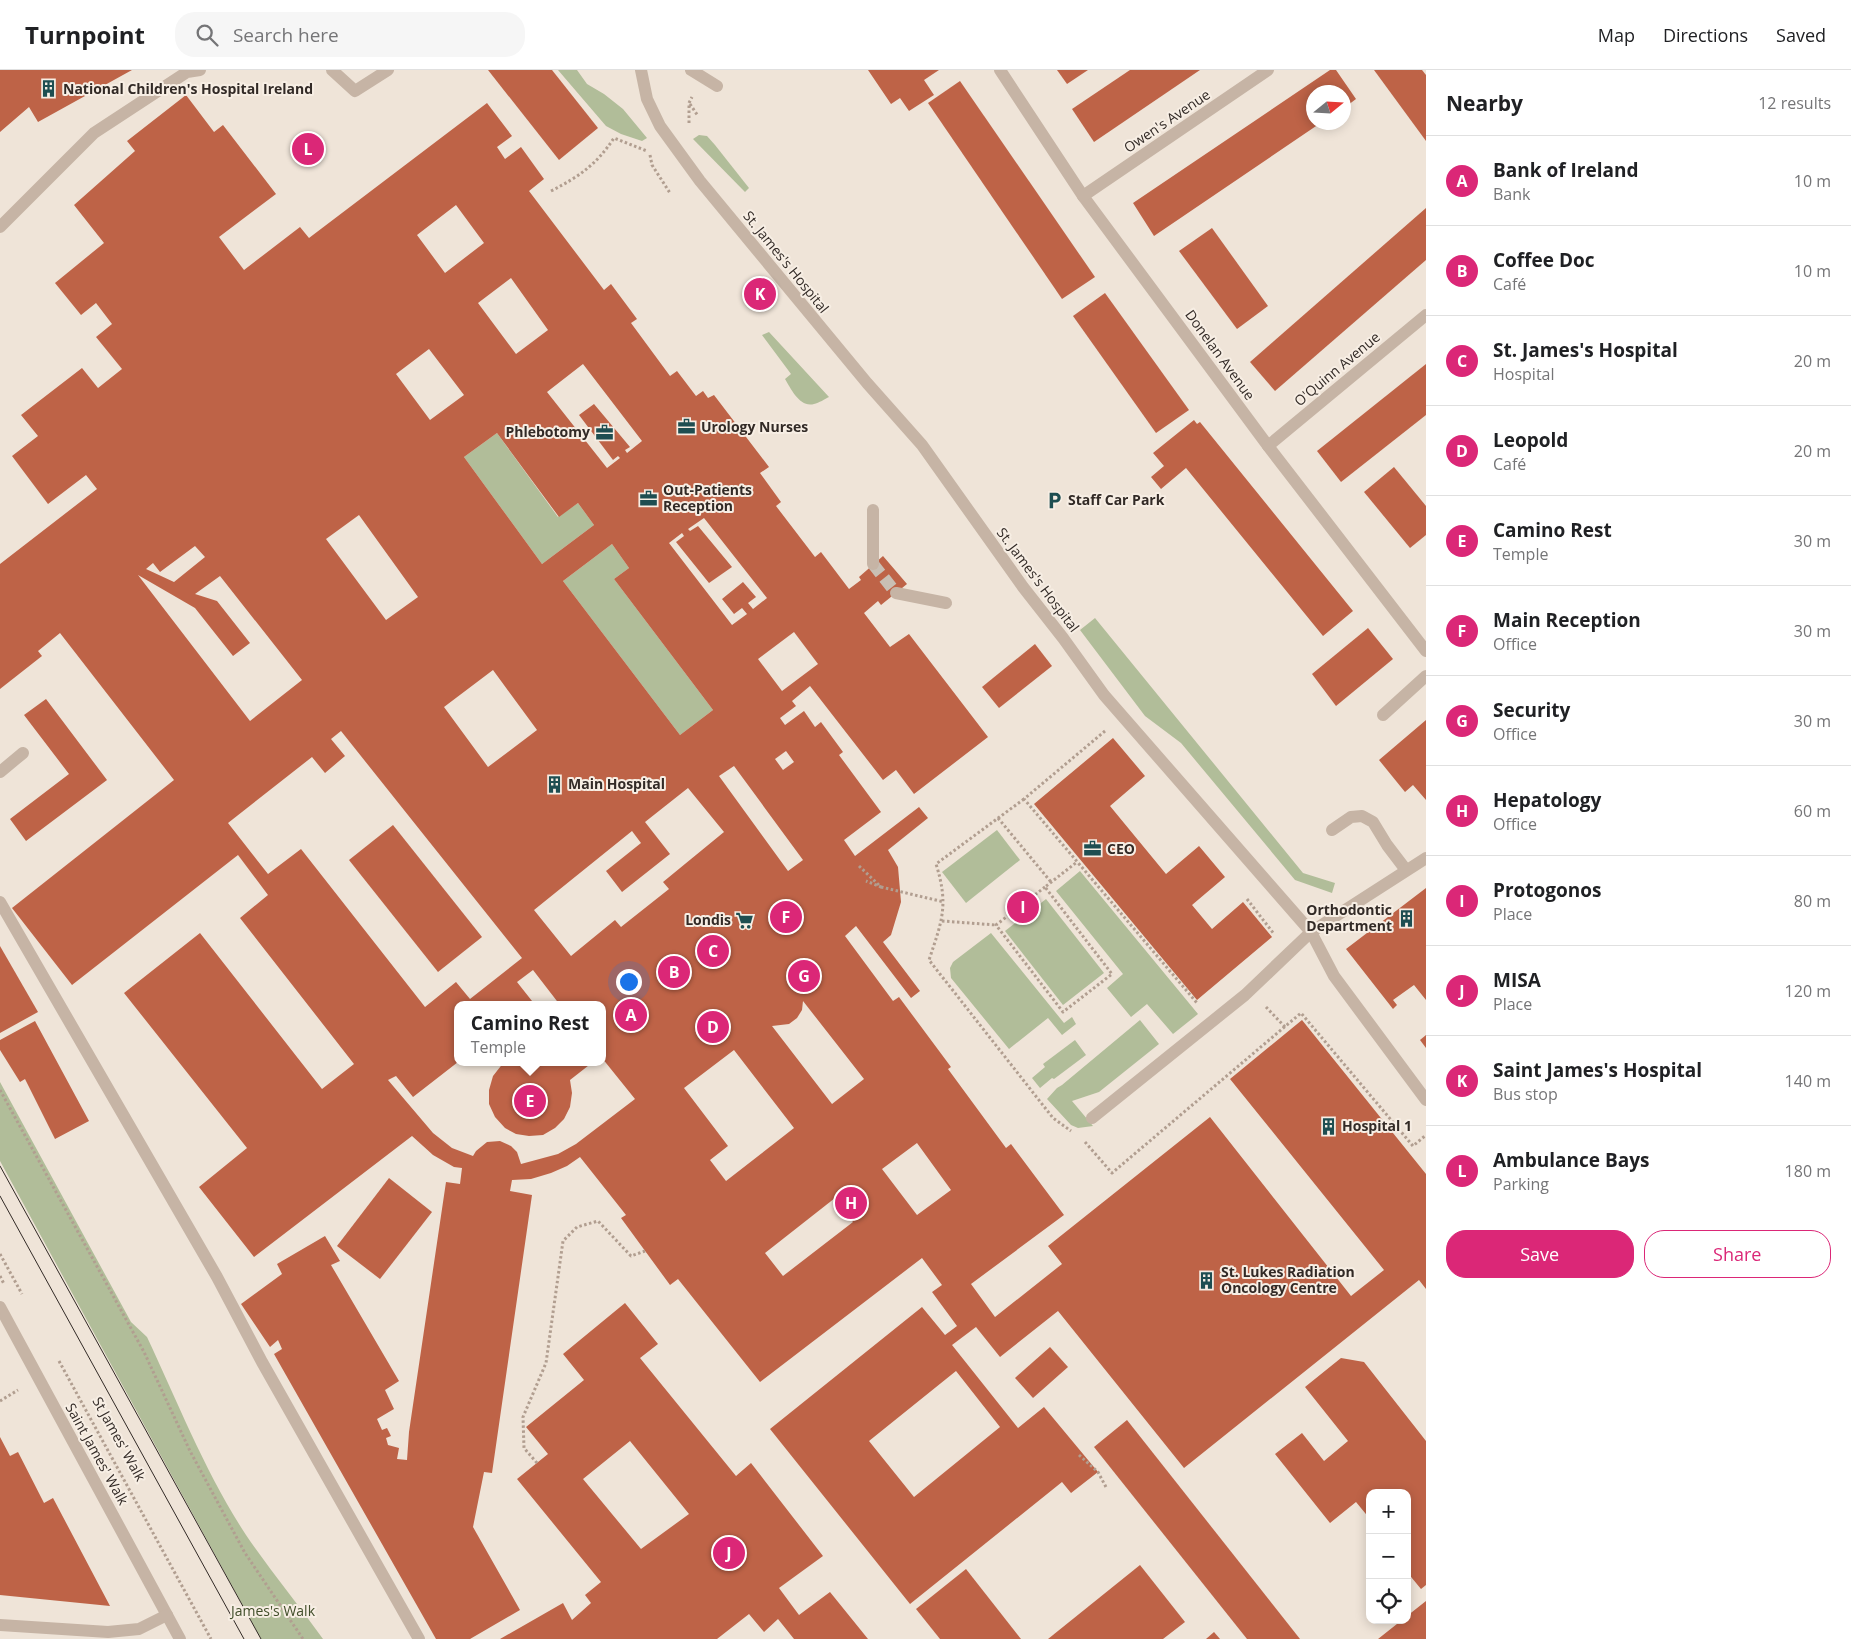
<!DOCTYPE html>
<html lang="en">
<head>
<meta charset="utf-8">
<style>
  body { margin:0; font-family:"Open Sans",sans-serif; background:#f6f6f6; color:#202124 }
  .controls { position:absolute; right:15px; bottom:15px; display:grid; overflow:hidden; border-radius:10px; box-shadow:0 2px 12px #0003 }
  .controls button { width:45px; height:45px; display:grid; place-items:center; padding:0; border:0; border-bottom:1px solid #e0e0e0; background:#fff; color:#202124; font:25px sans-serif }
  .compass { position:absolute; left:1306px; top:15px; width:45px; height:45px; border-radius:50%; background:#fff; box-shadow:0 2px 12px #0003; rotate:72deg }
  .you { position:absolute; left:628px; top:911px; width:18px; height:18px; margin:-12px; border:4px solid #fff; border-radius:50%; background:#1a73e8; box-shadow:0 0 0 8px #1a73e833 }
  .badge { display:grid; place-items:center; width:32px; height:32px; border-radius:50%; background:#db2777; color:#fff; font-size:16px; font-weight:700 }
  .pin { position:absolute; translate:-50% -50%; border:2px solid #fff; box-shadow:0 1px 5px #0006 }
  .popup { position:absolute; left:454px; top:931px; width:152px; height:65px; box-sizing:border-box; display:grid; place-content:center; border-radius:10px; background:#fff; filter:drop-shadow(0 1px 4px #0005); font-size:16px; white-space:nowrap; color:#757577 }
  .popup b { font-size:19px; color:#202124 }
  .popup::after { content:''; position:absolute; left:50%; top:100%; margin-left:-10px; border:10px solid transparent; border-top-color:#fff }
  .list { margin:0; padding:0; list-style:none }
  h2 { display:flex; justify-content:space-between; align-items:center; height:65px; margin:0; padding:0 20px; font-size:21px }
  h2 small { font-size:16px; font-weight:400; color:#757577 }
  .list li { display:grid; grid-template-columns:32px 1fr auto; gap:15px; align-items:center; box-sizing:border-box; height:90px; padding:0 20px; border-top:1px solid #e0e0e0 }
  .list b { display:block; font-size:19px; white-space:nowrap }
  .list p { margin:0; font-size:16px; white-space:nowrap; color:#757577 }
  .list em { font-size:16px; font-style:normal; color:#757577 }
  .actions { display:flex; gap:10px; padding:15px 20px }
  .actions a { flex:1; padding:11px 0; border:1px solid #db2777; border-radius:20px; text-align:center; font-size:18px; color:#db2777 }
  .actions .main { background:#db2777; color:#fff }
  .icon { flex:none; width:28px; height:28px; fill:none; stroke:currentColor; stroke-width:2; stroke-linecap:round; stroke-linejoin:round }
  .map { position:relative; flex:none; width:1426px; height:1569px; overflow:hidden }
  header { display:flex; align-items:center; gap:30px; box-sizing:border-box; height:70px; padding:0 25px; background:#fff; border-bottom:1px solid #e0e0e0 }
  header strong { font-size:24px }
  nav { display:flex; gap:28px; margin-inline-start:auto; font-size:18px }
  .search { width:350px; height:45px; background:#f6f6f6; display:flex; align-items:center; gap:12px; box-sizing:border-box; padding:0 18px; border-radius:20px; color:#757577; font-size:19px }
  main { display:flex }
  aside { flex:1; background:#fff }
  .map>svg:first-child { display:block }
  .green { fill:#b1bd99 }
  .building { fill:#be6347; fill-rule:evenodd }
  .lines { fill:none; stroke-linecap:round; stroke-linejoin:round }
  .minor-tunnel { stroke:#c9bfb4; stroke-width:12; stroke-dasharray:12 6; stroke-linecap:butt }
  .path { stroke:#b19e90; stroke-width:3; stroke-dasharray:2.5 2.5; stroke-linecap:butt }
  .minor { stroke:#c6b4a5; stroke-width:12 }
  .tram { stroke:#322a26; stroke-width:1 }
  .labels { text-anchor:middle; stroke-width:4; stroke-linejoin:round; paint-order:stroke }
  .poi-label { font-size:14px; font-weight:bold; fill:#322a26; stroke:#f7eee4; text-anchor:start }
  .street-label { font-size:14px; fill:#322a26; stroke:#f7eee4 }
  .park-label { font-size:14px; fill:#424f2b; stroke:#f7eee4 }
</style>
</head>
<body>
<header>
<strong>Turnpoint</strong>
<div class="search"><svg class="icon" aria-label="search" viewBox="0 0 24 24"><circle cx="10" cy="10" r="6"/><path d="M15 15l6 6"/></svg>Search here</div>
<nav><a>Map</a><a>Directions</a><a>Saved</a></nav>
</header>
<main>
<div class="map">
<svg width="1426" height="1569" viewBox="0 0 1426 1569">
  <rect width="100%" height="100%" fill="#efe4d8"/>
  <g class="green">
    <polygon points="558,0 577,0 587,14 604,24 623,39 647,68 642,71 621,64 606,56"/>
    <polygon points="699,65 707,66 715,75 749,118 745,122 693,69"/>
    <path d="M769,262L829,327C825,329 819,333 814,334C800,338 791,319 785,309L791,304L762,265Z"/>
    <polygon points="497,363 558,447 578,433 594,455 542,494 464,387"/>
    <polygon points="612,474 629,498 614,509 713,640 680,665 563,511"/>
    <polygon points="1095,548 1303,803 1335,813 1332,823 1295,810 1181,673 1145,646 1080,560"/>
    <polygon points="997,760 1020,790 966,833 942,802"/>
    <polygon points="1080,801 1198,944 1173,964 1147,934 1131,947 1107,918 1123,904 1056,821"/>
    <polygon points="1046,829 1104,903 1063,935 1005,861"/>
    <polygon points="991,863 1064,953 1072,947 1076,954 1062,965 1048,948 1009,979 951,908 950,898 953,892"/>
    <polygon points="1140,950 1159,974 1099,1022 1072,1031 1093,1056 1078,1058 1071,1055 1047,1029 1057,1018 1062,1015"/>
    <polygon points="1075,970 1086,985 1054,1009 1052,1008 1040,1018 1032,1008 1045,997 1043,994"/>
    <path d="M0,1012L131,1252L147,1267C178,1333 206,1404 246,1465C270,1500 298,1534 323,1569H261L0,1091Z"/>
  </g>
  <g class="building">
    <polygon points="0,0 132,0 38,52 29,37 0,62"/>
    <polygon points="488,0 552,0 598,58 559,90"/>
    <polygon points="868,0 939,0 924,10 934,25 909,41 900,28 891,34"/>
    <polygon points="1057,0 1088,0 1067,14"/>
    <polygon points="1130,0 1200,0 1094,72 1072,39"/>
    <polygon points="1330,0 1336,0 1356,29 1344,38 1344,22 1314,22 1314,52 1322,52 1154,166 1133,133"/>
    <polygon points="1374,0 1422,0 1426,5 1426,71"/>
    <polygon points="960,11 1095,207 1062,229 928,33"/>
    <path d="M186,25L214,62L223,55L276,124L219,167L244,200L300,157L309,168L487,33L512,66L497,77L505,89L521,77L544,109L529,121L604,220L611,214L637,249L631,253L670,306L677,301L696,326L703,321L708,328L714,325L769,397L760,403L781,432L776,436L815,487L821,482L849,519L861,510L859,507L883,486L907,514L881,535L878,531L864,543L890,577L909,564L988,667L914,724L896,700L883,710L810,616L792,631L796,636L780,648L785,655L804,641L815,657L821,652L843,682L839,685L881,742L844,770L855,786L919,737L928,748L888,780L898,797L901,832L891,865L883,872L920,921L911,928L856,856L845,866L893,931L899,927L951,997L948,999L1006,1078L1011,1074L1064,1145L971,1214L995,1247L1062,1194L1048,1176L1210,1047L1351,1226L1384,1200L1230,1009L1302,950L1426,1104V1219L1419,1210L1184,1398L1058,1241L1000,1287L976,1257L952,1275L1018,1358L1044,1337L1098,1402L1071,1423L1062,1412L910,1534L770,1359L922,1237L945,1265L957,1256L932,1222L942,1215L922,1188L760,1312L678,1209L670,1215L621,1148L626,1145L580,1087L567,1096L551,1103L531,1109L512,1110L510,1121L532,1125L492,1403L484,1402L473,1457L520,1540L470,1569H436L274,1284L282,1279L278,1270L270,1277L241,1234L282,1204L277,1194L325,1166L340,1191L331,1195L399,1311L385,1320L394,1339L377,1349L382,1360L387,1358L391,1366L386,1368L388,1375L399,1378L397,1389L407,1390L409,1362L446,1112L460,1114L462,1098L454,1097L433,1085L412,1066L254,1187L199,1117L247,1078L124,923L200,863L322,1019L354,994L240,848L268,825L238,785L72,915L12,838L174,710L60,563L38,581L42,586L0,619V494L97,419L86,405L48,434L12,386L38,366L21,345L82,298L98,318L122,299L96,267L112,254L96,233L81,245L55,213L104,173L74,135L135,81L127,71ZM456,135L484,173L445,203L417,165ZM511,208L548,260L516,284L478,233ZM429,279L464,325L430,350L396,304ZM583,294L642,371L627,383L625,380L630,377L594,334L579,345L613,390L618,386L620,388L607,398L547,322ZM497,363L559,447L578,433L594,455L542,494L464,387ZM359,445L418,527L386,550L326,469ZM704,448L767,528L753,539L748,533L756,527L743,512L722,529L734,544L742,538L747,544L732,555L669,473L682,463L684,466L676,472L709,513L732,497L698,456L690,461L688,459ZM612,474L629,498L614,509L713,640L680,665L563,511ZM195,476L205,487L174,512L146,499L153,493L160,502ZM138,505L195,538L233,586L250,573L217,531L195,524L220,506L302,610L250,651ZM794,562L818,594L782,621L758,589ZM493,600L537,660L488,697L444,637ZM341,661L522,888L470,929L456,912L425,937L301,779L268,804L228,753L312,687L325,703L345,686L331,669ZM786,681L794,692L783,700L775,689ZM734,696L803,790L788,801L719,706ZM688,718L724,762L663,812L669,819L621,857L615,850L571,886L534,840L632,761L641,773L606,801L622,822L670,784L645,752ZM533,900L560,935H602V988L635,1029L576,1074L558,1084L521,1094L517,1082L511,1076L500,1071L487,1072L476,1081L473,1086L452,1078L433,1063L388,1010L396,1006L413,1027L458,992V935H528L532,931L517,912ZM803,931L864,1009L832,1034L772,956L789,954L797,948L802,940ZM734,980L794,1058L726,1111L710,1090L728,1076L684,1018ZM917,1073L951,1120L917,1145L882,1099ZM835,1128L853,1152L783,1206L765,1183ZM956,1301L1000,1357L914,1427L869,1371Z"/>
    <polygon points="1426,138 1426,190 1275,321 1250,292"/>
    <polygon points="1212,158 1268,236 1237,259 1179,181"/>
    <polygon points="1105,223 1189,340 1156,363 1073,246"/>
    <polygon points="1426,294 1426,345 1341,412 1317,381"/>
    <polygon points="1194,350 1197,354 1200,352 1353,541 1323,566 1186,398 1161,419 1151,407 1164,396 1153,383"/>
    <polygon points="1394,397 1426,436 1426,465 1410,478 1364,422"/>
    <polygon points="1368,558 1393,589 1336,636 1312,604"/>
    <polygon points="1035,574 1052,596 999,638 982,617"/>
    <polygon points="46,629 107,710 26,771 10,749 69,704 24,645"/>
    <polygon points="1426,650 1426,730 1413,715 1405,722 1379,690"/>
    <polygon points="1113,668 1145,706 1110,736 1166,804 1199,776 1225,807 1192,835 1212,859 1243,832 1272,867 1197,930 1034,734"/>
    <polygon points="393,755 482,867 438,902 349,790"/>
    <polygon points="1426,818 1426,930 1414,915 1393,930 1397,935 1393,939 1346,879"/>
    <polygon points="0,876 38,942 0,963"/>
    <polygon points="35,951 89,1051 55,1069 25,1009 20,1012 0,980 0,970"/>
    <polygon points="1426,965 1426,978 1420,970"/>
    <polygon points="504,992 593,992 570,1010 572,1023 570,1037 564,1049 555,1058 543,1065 529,1066 516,1064 505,1058 495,1047 489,1034 489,1020 493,1006"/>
    <polygon points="389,1108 432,1142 380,1209 337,1176"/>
    <path d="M625,1233L658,1274L640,1288L736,1406L751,1393L823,1486L779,1518L799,1545L830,1522L868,1569H794L778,1549L764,1562L749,1544L717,1569H500L563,1533L572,1550L591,1533L585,1525L601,1512L517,1409L548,1384L526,1357L584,1310L563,1284ZM630,1371L689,1444L641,1479L583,1409Z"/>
    <polygon points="1050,1277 1068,1297 1033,1328 1015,1308"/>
    <polygon points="1341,1288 1364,1292 1426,1371 1426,1515 1421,1519 1407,1502 1407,1423 1370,1423 1370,1449 1356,1432 1330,1453 1275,1384 1302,1363 1324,1391 1348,1371 1305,1317"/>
    <polygon points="1127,1350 1300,1569 1247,1569 1094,1377"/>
    <polygon points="0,1367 10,1386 18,1382 44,1433 53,1428 110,1536 0,1525"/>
    <polygon points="1140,1495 1185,1552 1163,1569 1048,1569"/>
    <polygon points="966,1499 1021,1569 940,1569 916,1539"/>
    <polygon points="1426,1531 1426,1569 1378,1569 1402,1550 1407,1550 1407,1546"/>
    <polygon points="1214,1562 1220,1569 1206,1569"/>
  </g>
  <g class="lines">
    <polyline class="minor-tunnel" points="873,494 896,523"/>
    <g class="path">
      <polyline points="690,34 698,46"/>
      <polyline points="689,53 689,33 692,27"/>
      <polyline points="650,85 652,95 670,123"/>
      <path d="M551,121C580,106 596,95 614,68L647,81"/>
      <polyline points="1105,661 1024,729 1197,933"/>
      <path d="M1024,729L936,794C949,835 942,851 929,890L1053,1048L1071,1061"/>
      <polyline points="998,748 1051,812"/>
      <polyline points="859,796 881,817 866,811"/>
      <polyline points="881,817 944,832"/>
      <polyline points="1045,817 996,855 1063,942 1112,904 1045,817 1077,792"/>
      <polyline points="1247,829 1274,864"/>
      <polyline points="942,851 996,855"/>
      <polyline points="1266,937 1285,957"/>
      <polyline points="0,1020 144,1282 190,1381 245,1483 303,1569"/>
      <polyline points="1085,1072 1112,1103 1301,943 1413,1076 1426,1065"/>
      <polyline points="0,1184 22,1224"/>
      <polyline points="0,1206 4,1214"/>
      <polyline points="59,1291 211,1569"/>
      <polyline points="0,1331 18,1320"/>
      <polyline points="1079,1385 1098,1402 1107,1419"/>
      <polyline points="537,1393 524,1378 523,1347 546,1293 563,1171 577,1157 598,1151 631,1186 645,1181"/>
    </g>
    <g class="minor">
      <polyline points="332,0 355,21 388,0"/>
      <polyline points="641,0 647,29 660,56 700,111 867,313 922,375 1023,517 1063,568 1104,625 1311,862 1334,906 1426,1030"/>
      <polyline points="691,0 717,16"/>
      <polyline points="1000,0 1083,126 1268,376 1426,581"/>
      <polyline points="1083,126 1268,0"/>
      <polyline points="0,157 94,63 187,2 200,0"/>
      <polyline points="1268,376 1426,245"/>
      <polyline points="873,440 873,494"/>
      <polyline points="896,523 946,533"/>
      <polyline points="1383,645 1426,606"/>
      <polyline points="0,702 23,683"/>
      <polyline points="1332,760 1351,747 1362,746 1373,752 1387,775 1406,800"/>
      <polyline points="0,832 217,1207 262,1292 419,1569"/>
      <polyline points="1092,1048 1245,925 1311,862 1426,788"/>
      <polyline points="0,1237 180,1569"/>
      <polyline points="0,1555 108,1562 139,1559 167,1545"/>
    </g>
    <g class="tram">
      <polyline points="0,1096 261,1569"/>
      <polyline points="0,1126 244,1569"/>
    </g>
  </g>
  <defs>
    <symbol id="building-bare" viewBox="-9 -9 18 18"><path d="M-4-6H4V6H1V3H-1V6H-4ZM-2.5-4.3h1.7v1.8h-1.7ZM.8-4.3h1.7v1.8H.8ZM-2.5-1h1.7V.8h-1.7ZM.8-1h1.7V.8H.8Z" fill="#1e4e51" stroke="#f7eee4" stroke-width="2.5" paint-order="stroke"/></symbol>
    <symbol id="office-bare" viewBox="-9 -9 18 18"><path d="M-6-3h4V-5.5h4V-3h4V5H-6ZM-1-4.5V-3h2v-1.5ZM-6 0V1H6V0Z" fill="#1e4e51" stroke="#f7eee4" stroke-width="2.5" paint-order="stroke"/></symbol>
    <symbol id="parking-bare" viewBox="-9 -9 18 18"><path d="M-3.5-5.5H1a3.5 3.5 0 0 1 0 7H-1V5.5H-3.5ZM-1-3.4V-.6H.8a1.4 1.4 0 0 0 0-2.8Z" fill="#1e4e51" stroke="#f7eee4" stroke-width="2.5" paint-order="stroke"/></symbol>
    <symbol id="supermarket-bare" viewBox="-9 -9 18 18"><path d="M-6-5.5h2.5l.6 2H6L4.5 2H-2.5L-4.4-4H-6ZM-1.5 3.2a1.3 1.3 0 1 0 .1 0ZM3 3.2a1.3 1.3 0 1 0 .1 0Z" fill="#1e4e51" stroke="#f7eee4" stroke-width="2.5" paint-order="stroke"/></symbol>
  </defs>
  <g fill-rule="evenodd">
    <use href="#building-bare" x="36" y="6" width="25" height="25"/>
    <use href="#office-bare" x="674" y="344" width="25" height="25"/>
    <use href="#office-bare" x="592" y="350" width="25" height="25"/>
    <use href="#office-bare" x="636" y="416" width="25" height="25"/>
    <use href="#parking-bare" x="1042" y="418" width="25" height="25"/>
    <use href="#building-bare" x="542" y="702" width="25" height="25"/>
    <use href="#office-bare" x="1080" y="766" width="25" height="25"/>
    <use href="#building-bare" x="1394" y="836" width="25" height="25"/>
    <use href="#supermarket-bare" x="732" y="838" width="25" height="25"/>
    <use href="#building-bare" x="1316" y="1044" width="25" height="25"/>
    <use href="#building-bare" x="1194" y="1198" width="25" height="25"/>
  </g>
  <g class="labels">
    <g class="poi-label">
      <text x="63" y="24">National Children's Hospital Ireland</text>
      <text x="701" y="362">Urology Nurses</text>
      <text x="590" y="367" text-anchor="end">Phlebotomy</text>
      <text x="663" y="425">Out-Patients<tspan x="663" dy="16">Reception</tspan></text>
      <text x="1068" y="435">Staff Car Park</text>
      <text x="568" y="719">Main Hospital</text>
      <text x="1107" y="784">CEO</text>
      <text x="1392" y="845" text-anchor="end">Orthodontic<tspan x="1392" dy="16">Department</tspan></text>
      <text x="731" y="855" text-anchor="end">Londis</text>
      <text x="1342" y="1061">Hospital 1</text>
      <text x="1221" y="1207">St. Lukes Radiation<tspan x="1221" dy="16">Oncology Centre</tspan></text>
    </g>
    <g class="street-label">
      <text transform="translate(1167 51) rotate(-34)" y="5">Owen's Avenue</text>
      <text transform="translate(786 192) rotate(51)" y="5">St. James's Hospital</text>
      <text transform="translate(1220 285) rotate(54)" y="5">Donelan Avenue</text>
      <text transform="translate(1337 299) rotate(-40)" y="5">O'Quinn Avenue</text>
      <text transform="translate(1038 510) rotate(53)" y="5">St. James's Hospital</text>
      <text transform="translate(119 1369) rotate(61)" y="5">St James' Walk</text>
      <text transform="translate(97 1384) rotate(61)" y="5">Saint James' Walk</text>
    </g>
    <g class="park-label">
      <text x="273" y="1546">James's Walk</text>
    </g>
  </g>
</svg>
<div class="controls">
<button>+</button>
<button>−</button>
<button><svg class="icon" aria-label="locate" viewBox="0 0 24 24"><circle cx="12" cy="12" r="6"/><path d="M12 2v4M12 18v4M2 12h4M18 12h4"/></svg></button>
</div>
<svg class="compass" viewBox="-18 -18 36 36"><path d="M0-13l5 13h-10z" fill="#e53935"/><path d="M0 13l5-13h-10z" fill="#757577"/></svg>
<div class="you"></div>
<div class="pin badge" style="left:631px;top:945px">A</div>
<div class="pin badge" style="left:674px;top:902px">B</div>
<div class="pin badge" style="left:713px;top:881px">C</div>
<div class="pin badge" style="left:713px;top:957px">D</div>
<div class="pin badge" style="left:530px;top:1031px">E</div>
<div class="popup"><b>Camino Rest</b>Temple</div>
<div class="pin badge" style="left:786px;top:847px">F</div>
<div class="pin badge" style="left:804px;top:906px">G</div>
<div class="pin badge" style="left:851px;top:1133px">H</div>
<div class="pin badge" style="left:1023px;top:837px">I</div>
<div class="pin badge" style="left:729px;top:1483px">J</div>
<div class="pin badge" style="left:760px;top:224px">K</div>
<div class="pin badge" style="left:308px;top:79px">L</div>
</div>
<aside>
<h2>Nearby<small>12 results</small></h2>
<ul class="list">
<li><span class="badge">A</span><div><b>Bank of Ireland</b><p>Bank</p></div><em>10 m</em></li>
<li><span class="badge">B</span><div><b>Coffee Doc</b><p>Café</p></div><em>10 m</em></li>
<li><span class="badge">C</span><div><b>St. James's Hospital</b><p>Hospital</p></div><em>20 m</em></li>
<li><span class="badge">D</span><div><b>Leopold</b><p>Café</p></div><em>20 m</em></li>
<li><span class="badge">E</span><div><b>Camino Rest</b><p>Temple</p></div><em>30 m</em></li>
<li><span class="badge">F</span><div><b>Main Reception</b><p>Office</p></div><em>30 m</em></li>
<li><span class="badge">G</span><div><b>Security</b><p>Office</p></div><em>30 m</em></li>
<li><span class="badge">H</span><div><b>Hepatology</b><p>Office</p></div><em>60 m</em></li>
<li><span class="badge">I</span><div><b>Protogonos</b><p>Place</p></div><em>80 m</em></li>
<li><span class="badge">J</span><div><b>MISA</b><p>Place</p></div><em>120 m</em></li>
<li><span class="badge">K</span><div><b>Saint James's Hospital</b><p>Bus stop</p></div><em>140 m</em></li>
<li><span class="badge">L</span><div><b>Ambulance Bays</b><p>Parking</p></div><em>180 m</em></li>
</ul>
<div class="actions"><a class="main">Save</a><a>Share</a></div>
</aside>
</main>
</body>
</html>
